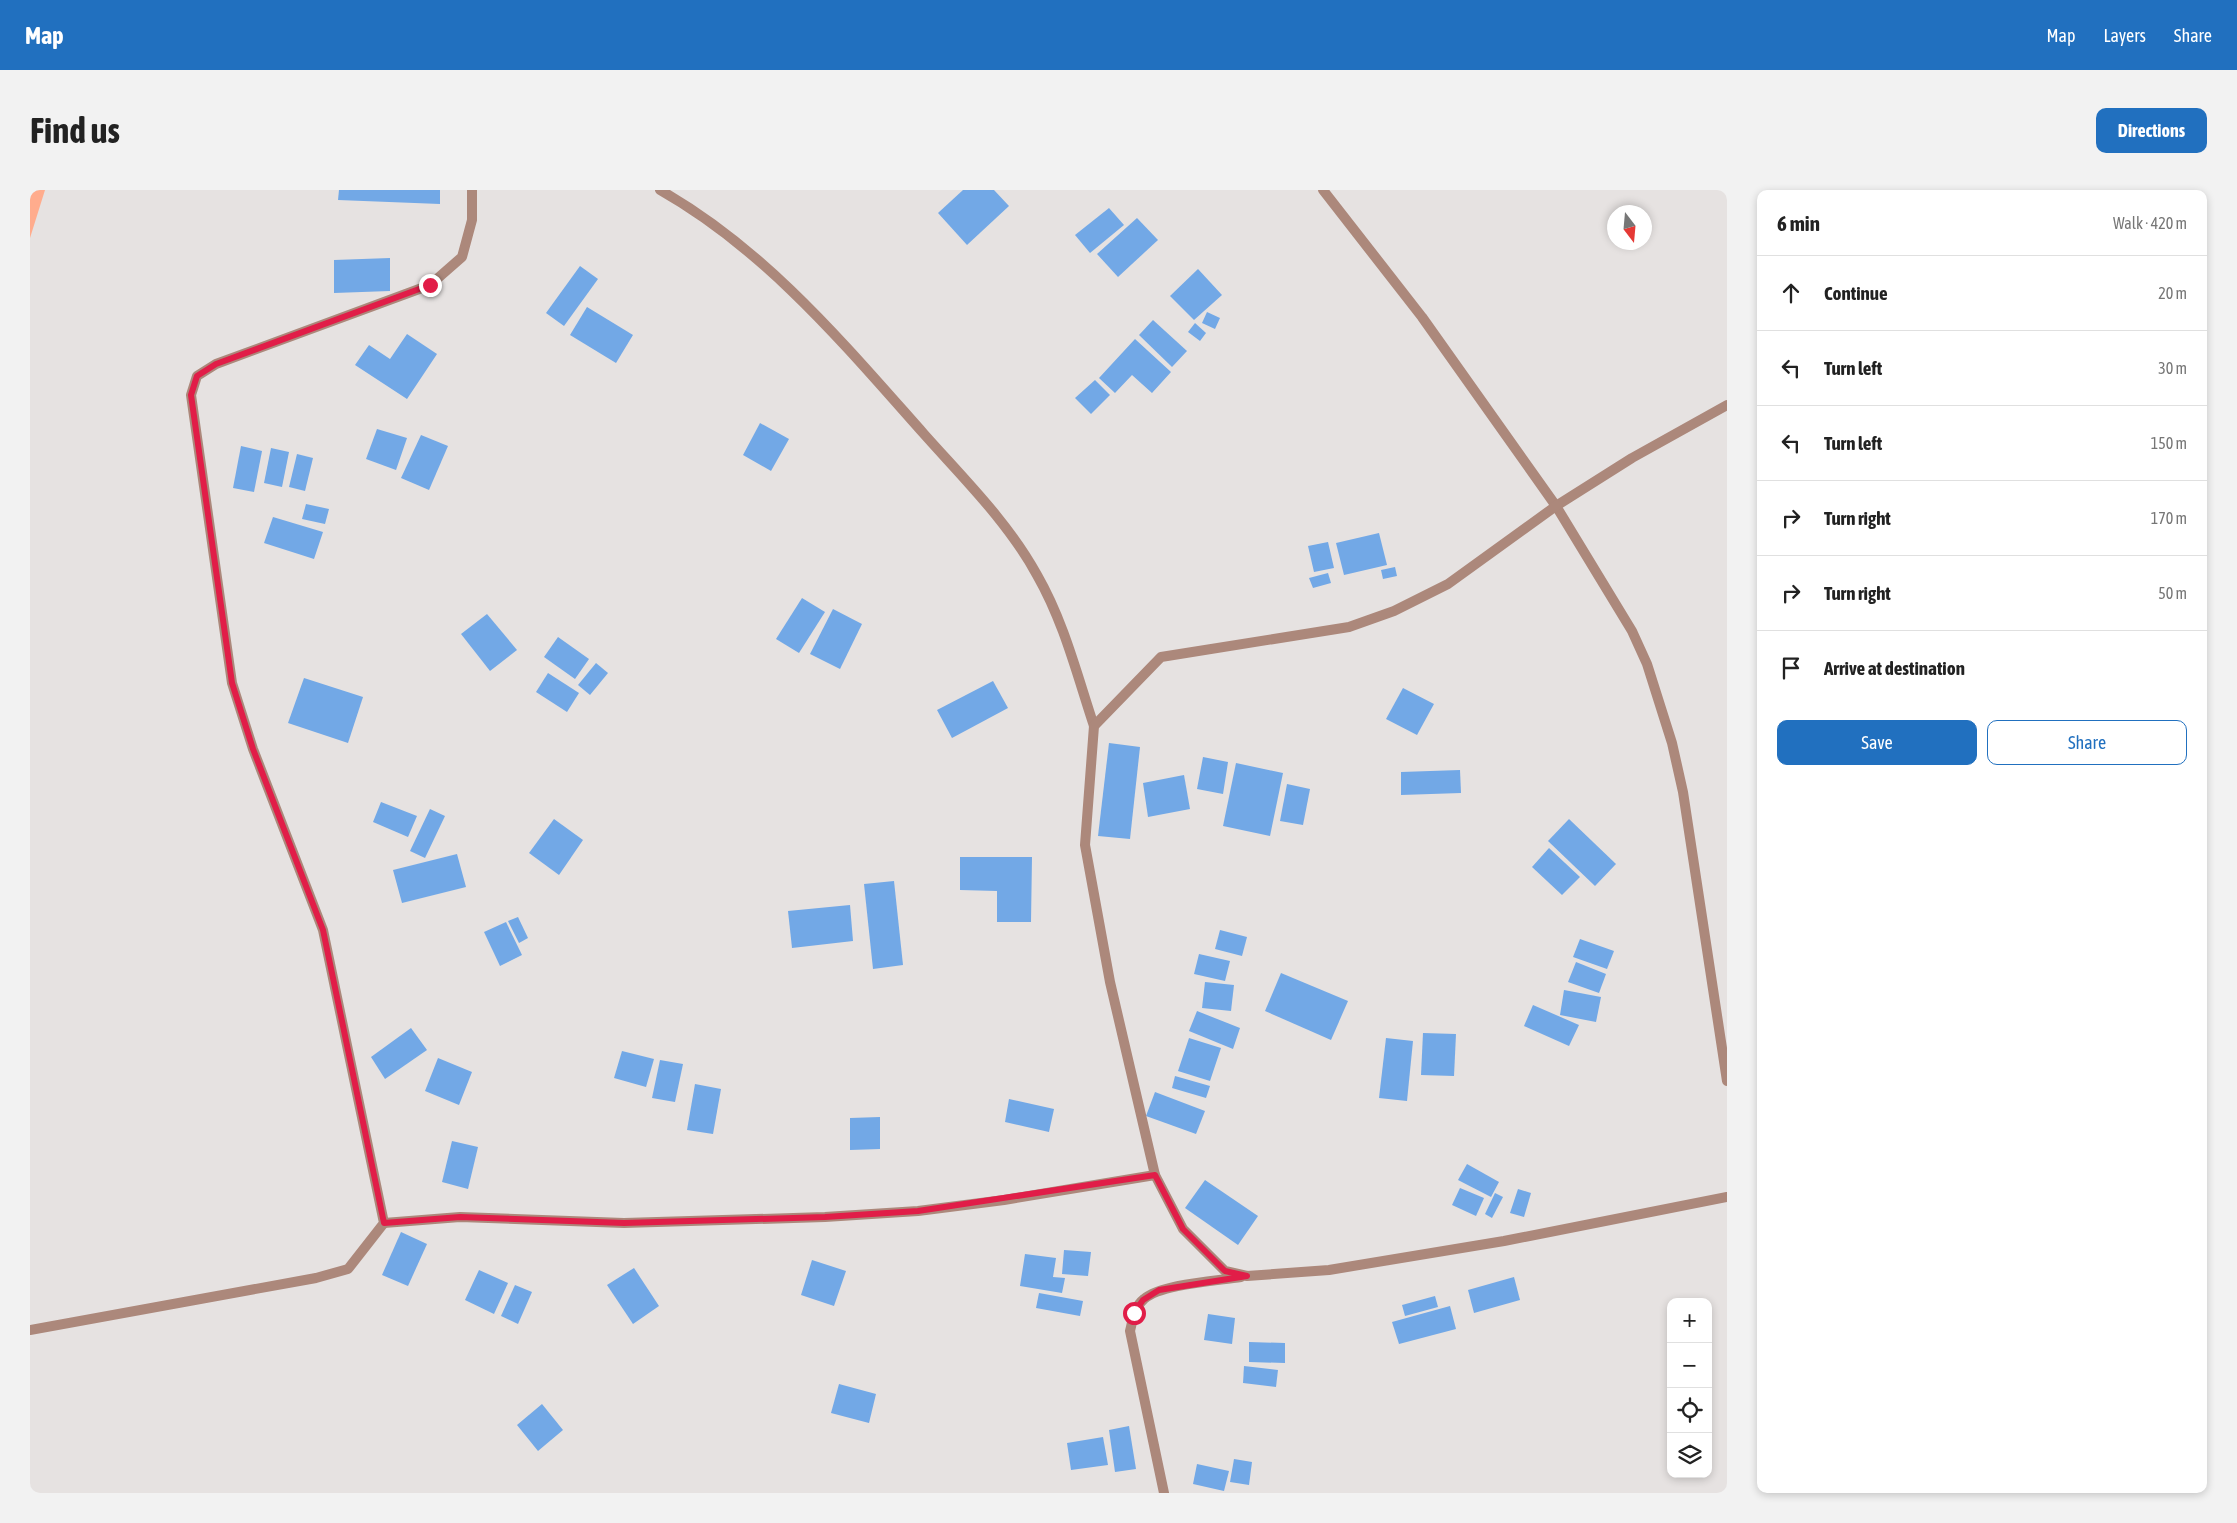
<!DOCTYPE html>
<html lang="en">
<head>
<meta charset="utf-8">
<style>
  body { margin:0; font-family:"Asap Condensed",sans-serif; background:#f2f2f2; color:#222 }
  .controls { position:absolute; right:15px; bottom:15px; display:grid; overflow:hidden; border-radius:10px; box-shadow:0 2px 8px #0003 }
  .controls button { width:45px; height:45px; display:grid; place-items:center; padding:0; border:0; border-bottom:1px solid #e0e0e0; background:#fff; color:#222; font:25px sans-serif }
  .compass { position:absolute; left:1577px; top:15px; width:45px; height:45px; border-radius:50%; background:#fff; box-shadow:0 2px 8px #0003; rotate:164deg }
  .stop { position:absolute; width:15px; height:15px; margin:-11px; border:4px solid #e11d48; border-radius:50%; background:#fff }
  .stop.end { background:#e11d48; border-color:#fff; box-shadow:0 1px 5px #0008 }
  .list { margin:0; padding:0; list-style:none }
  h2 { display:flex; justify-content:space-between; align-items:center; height:65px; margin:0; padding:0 20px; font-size:21px }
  h2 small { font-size:16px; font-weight:400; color:#767676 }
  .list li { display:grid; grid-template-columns:32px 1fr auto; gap:15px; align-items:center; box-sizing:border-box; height:75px; padding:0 20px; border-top:1px solid #e0e0e0 }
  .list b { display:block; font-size:19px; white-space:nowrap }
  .list em { font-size:16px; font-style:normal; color:#767676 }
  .actions { display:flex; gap:10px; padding:15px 20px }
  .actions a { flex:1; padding:11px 0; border:1px solid #2170bf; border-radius:10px; text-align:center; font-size:18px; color:#2170bf }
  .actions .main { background:#2170bf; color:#fff }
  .icon { flex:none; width:28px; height:28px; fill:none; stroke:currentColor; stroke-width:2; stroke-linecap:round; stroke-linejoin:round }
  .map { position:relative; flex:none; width:1697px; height:1303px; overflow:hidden; border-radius:10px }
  header { display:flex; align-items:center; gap:30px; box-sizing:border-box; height:70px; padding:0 25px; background:#2170bf; color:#fff }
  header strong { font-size:24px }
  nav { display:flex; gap:28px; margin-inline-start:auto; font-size:18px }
  .intro { display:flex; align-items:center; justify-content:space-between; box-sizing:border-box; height:120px; padding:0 30px }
  h1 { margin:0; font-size:35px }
  .button { padding:12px 22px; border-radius:10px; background:#2170bf; color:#fff; font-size:18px; font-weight:700 }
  main { display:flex; gap:30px; padding:0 30px }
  aside { flex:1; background:#fff; border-radius:10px; box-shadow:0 2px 8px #0003 }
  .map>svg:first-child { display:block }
  .water { fill:#ffac8d }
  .building { fill:#72a8e6 }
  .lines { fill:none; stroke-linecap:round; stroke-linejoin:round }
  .minor { stroke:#ac887b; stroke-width:10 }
  .route { stroke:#e11d48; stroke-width:6 }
</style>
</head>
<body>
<header>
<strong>Map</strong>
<nav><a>Map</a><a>Layers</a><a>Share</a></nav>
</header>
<div class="intro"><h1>Find us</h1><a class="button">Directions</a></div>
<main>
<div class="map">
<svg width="1697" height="1303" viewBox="0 0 1697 1303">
  <rect width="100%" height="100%" fill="#e6e2e1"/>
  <polygon class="water" points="0,0 15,0 0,48"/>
  <g class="building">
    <polygon points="309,0 410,0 410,14 308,10"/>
    <polygon points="933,0 964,0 979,16 937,55 908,23"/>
    <polygon points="1079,18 1094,35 1060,63 1045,45"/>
    <polygon points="1107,28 1128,50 1088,87 1067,64"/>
    <polygon points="360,68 360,101 304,103 304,70"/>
    <polygon points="550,76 568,89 534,136 516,123"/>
    <polygon points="1168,79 1192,105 1164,130 1140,106"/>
    <polygon points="557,117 603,145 586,173 540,145"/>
    <polygon points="1177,122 1190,128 1185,139 1172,133"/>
    <polygon points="1123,130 1157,161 1142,177 1109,145"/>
    <polygon points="1165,133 1176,143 1170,151 1158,142"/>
    <polygon points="377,144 407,164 377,209 325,175 339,155 360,169"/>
    <polygon points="1105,149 1141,182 1122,203 1102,185 1085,203 1069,188"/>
    <polygon points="1065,190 1080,205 1061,224 1045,208"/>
    <polygon points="730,233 759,249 741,281 713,265"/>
    <polygon points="347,239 377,248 366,280 336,269"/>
    <polygon points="391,245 418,256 399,300 371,288"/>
    <polygon points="211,256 232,261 224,302 203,298"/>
    <polygon points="241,258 259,262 252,297 234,293"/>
    <polygon points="267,264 283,268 275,301 259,297"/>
    <polygon points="276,314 299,319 295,334 272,329"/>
    <polygon points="243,327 293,342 284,369 234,353"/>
    <polygon points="1349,343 1357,375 1314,385 1306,353"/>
    <polygon points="1298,352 1304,378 1284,382 1278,356"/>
    <polygon points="1365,377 1367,386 1353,389 1351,380"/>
    <polygon points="1298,383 1301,393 1283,398 1279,388"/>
    <polygon points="772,408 795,422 769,463 746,449"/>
    <polygon points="803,419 832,434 810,479 780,464"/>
    <polygon points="457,424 487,460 460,481 431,444"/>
    <polygon points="528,447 559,469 545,489 514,467"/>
    <polygon points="566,473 578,483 560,505 548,495"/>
    <polygon points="518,483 549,503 537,522 506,502"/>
    <polygon points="274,488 333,507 318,553 258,533"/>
    <polygon points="963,491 978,518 922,548 907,520"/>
    <polygon points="1373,498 1404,514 1387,545 1356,529"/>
    <polygon points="1079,553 1110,557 1100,649 1068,646"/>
    <polygon points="1173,567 1198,572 1193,604 1167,599"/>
    <polygon points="1206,573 1253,583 1240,646 1193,636"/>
    <polygon points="1430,580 1431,603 1371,605 1371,582"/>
    <polygon points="1154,585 1160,619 1118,627 1113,593"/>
    <polygon points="1257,594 1280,599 1273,635 1250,631"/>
    <polygon points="351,612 387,626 378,647 343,632"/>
    <polygon points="400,619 415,626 395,668 380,661"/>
    <polygon points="524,629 553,650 529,685 499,663"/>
    <polygon points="1539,629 1586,674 1565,696 1518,651"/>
    <polygon points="1519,658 1550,687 1532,705 1502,677"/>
    <polygon points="427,664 436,697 372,713 363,680"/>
    <polygon points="930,667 1002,667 1001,732 967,732 967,701 930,700"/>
    <polygon points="864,691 873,775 843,779 834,694"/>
    <polygon points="820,715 823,751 762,758 758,721"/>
    <polygon points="488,727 498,748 489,753 478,731"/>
    <polygon points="476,732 492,765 470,776 454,742"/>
    <polygon points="1190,740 1217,747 1212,766 1185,759"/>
    <polygon points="1550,749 1584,761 1577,779 1543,767"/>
    <polygon points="1169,764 1200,771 1195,791 1164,784"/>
    <polygon points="1546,772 1576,784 1569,803 1538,792"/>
    <polygon points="1251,783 1318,811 1301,850 1235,821"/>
    <polygon points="1175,792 1204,795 1201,821 1172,818"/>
    <polygon points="1534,800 1571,807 1566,832 1530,825"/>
    <polygon points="1503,815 1549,835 1539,856 1494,836"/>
    <polygon points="1167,821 1210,838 1203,859 1159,841"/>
    <polygon points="381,838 397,860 355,889 341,867"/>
    <polygon points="1393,843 1426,844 1424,886 1391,885"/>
    <polygon points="1159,848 1191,858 1180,891 1148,881"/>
    <polygon points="1356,848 1383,851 1377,911 1349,908"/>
    <polygon points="592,861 624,869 616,897 584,888"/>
    <polygon points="408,868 442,882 429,915 395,901"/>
    <polygon points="630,870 653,874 645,912 622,908"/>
    <polygon points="1145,886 1180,896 1176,908 1142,898"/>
    <polygon points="665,894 691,899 683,944 657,940"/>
    <polygon points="1125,902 1175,921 1166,944 1116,926"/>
    <polygon points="979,909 1024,919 1019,942 975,932"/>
    <polygon points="850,927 850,959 820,960 820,928"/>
    <polygon points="422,951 448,957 438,999 412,992"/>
    <polygon points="1437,974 1469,992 1461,1007 1428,990"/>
    <polygon points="1175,990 1228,1026 1208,1055 1155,1018"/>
    <polygon points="1430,998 1454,1008 1446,1026 1422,1015"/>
    <polygon points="1488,999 1501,1003 1494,1027 1480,1023"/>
    <polygon points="1465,1003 1473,1007 1462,1028 1455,1024"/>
    <polygon points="371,1042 397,1054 378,1096 352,1085"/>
    <polygon points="1034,1060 1061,1062 1058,1086 1032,1084"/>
    <polygon points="995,1064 1026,1068 1023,1087 1035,1088 1032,1103 990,1096"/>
    <polygon points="782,1070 816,1081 804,1116 771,1105"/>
    <polygon points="604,1078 629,1116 603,1134 577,1095"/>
    <polygon points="449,1080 478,1093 464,1124 435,1110"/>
    <polygon points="1484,1087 1490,1110 1444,1123 1438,1100"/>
    <polygon points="485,1095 502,1102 488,1134 471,1126"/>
    <polygon points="1009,1103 1053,1111 1050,1126 1006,1118"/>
    <polygon points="1405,1106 1408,1117 1375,1126 1372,1115"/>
    <polygon points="1420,1116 1426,1139 1369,1154 1362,1132"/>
    <polygon points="1178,1124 1205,1128 1202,1154 1174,1150"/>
    <polygon points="1219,1152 1255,1153 1255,1173 1219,1172"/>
    <polygon points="1214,1176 1248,1180 1246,1197 1213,1193"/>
    <polygon points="809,1194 846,1204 839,1233 801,1223"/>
    <polygon points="512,1214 533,1240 508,1261 487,1235"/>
    <polygon points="1099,1236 1106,1279 1085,1282 1079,1240"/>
    <polygon points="1073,1247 1078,1275 1041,1280 1037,1253"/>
    <polygon points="1204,1269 1222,1272 1219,1295 1200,1292"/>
    <polygon points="1167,1274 1199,1281 1194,1301 1163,1294"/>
  </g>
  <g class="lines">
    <g class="minor">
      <path d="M630,0C736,60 814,154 894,244C934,289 978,332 1007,385C1034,432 1047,485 1064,536"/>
      <polyline points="1293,0 1392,127 1526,316 1602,441 1617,474 1642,553 1653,602 1697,891"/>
      <polyline points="1697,215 1602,268 1526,316 1418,394 1364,421 1319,437 1131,467 1064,536 1055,655 1080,792 1125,985 1153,1039 1195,1081 1217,1086 1299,1080 1474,1051 1697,1007"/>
      <polyline points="354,1033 430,1027 594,1033 795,1027 888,1021 974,1010 1125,985"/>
      <polyline points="0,1140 286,1088 318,1079 354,1033 293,740 223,559 202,493 161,205 167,186 186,174 400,95 432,67 442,30 442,0"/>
      <path d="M1134,1303L1100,1141C1103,1129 1104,1117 1114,1109C1131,1094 1186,1091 1211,1087"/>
    </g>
  </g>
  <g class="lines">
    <polyline class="route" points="400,95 186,174 167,186 161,205 202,493 223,559 293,740 354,1033 430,1027 594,1033 795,1027 888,1021 1125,985 1153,1039 1195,1081 1217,1086 1129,1100 1113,1110 1104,1123"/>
  </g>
</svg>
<div class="controls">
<button>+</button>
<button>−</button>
<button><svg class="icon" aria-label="locate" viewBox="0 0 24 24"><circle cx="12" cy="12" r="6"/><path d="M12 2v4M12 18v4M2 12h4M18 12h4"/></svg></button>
<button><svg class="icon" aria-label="layers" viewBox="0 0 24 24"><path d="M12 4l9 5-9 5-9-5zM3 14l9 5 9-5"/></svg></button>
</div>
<svg class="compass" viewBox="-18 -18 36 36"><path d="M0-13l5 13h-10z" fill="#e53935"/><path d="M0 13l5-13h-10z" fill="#767676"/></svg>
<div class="stop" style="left:1104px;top:1123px"></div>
<div class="stop end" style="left:400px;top:95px"></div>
</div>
<aside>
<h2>6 min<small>Walk · 420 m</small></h2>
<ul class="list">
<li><svg class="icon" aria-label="ahead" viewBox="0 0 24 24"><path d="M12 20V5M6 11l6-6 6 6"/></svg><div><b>Continue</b></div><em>20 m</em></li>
<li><svg class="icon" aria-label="left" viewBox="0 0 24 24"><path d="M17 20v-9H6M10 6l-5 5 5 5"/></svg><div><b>Turn left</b></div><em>30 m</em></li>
<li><svg class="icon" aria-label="left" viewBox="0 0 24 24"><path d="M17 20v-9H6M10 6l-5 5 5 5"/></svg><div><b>Turn left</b></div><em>150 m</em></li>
<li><svg class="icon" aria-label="right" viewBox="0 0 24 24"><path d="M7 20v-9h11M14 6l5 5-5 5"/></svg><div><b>Turn right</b></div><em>170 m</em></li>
<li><svg class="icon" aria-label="right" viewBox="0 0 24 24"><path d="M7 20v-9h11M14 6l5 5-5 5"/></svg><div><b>Turn right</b></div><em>50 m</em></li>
<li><svg class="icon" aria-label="arrive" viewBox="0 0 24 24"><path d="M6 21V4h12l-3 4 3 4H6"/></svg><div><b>Arrive at destination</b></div></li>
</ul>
<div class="actions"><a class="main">Save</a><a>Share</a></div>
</aside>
</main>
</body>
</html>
